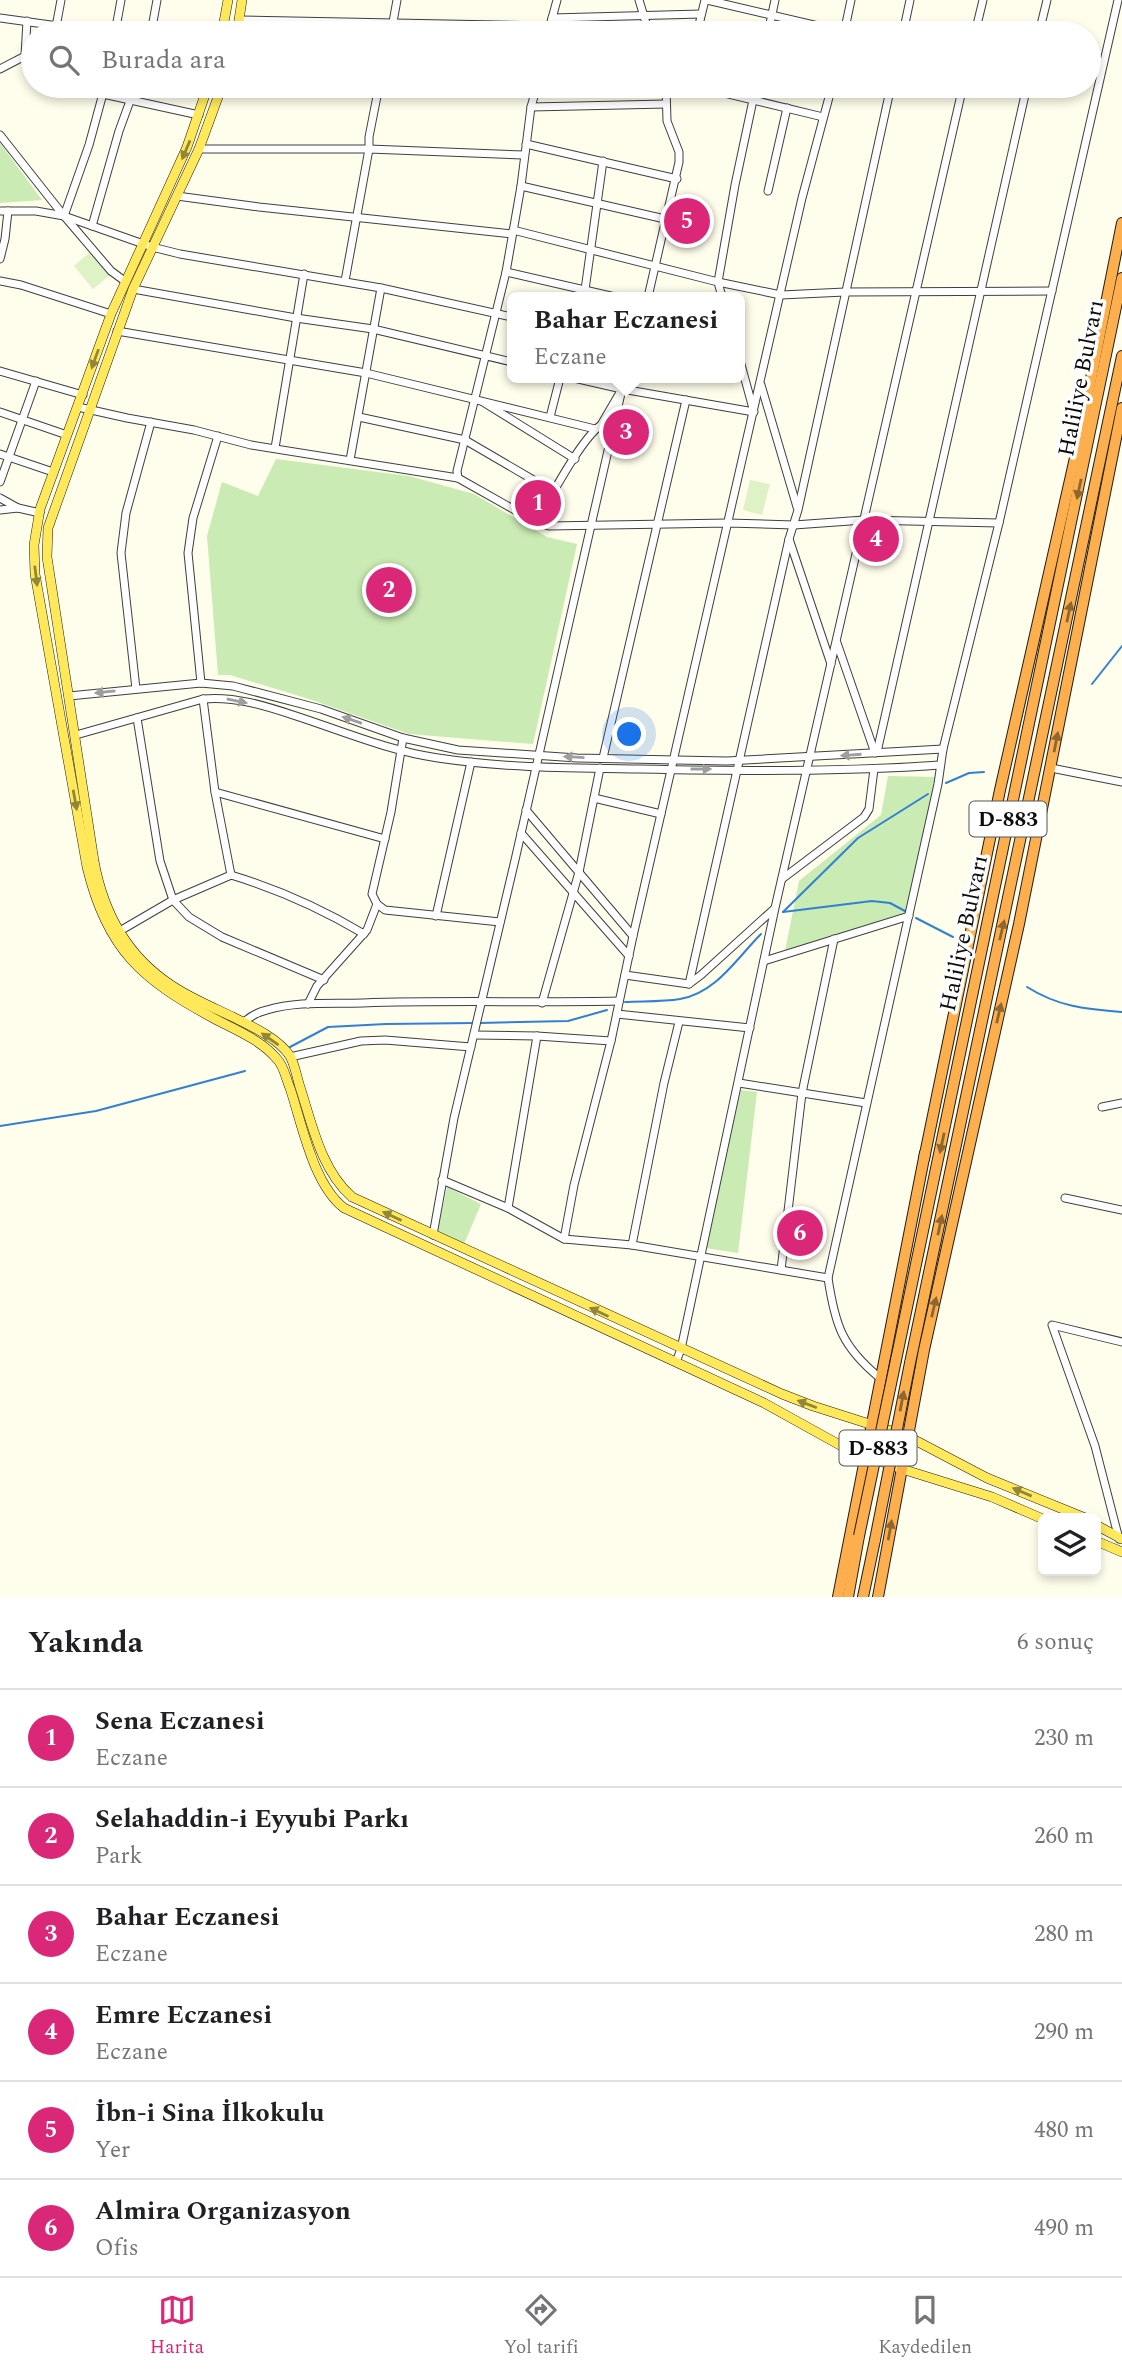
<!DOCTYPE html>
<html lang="tr">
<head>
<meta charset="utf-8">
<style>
  body { margin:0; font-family:Spectral,serif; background:#f6f6f6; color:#202124 }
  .controls { position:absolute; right:21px; bottom:21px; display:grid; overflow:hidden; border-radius:10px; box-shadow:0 4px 10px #0003 }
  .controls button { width:63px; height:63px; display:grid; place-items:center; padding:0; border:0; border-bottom:2px solid #e0e0e0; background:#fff; color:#202124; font:35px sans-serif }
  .you { position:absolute; left:630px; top:735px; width:24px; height:24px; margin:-18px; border:5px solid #fff; border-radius:50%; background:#1a73e8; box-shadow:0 0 0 10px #1a73e833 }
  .badge { display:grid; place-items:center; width:46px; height:46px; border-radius:50%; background:#db2777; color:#fff; font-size:23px; font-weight:700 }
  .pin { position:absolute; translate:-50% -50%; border:4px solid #fff; box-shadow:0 2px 7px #0006 }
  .popup { position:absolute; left:507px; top:292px; width:238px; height:91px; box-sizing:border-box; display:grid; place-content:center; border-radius:10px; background:#fff; filter:drop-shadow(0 2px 5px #0005); font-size:23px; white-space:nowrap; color:#757577 }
  .popup b { font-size:26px; color:#202124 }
  .popup::after { content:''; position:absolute; left:50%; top:100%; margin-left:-14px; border:14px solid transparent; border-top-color:#fff }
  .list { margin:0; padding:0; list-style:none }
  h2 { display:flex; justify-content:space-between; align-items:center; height:91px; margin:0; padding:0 28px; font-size:30px }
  h2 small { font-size:23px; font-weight:400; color:#757577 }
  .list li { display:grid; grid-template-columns:46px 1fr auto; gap:21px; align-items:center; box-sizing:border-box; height:98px; padding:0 28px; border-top:2px solid #e0e0e0 }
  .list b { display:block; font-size:26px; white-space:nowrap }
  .list p { margin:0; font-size:23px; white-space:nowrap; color:#757577 }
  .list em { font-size:23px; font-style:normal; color:#757577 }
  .icon { flex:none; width:38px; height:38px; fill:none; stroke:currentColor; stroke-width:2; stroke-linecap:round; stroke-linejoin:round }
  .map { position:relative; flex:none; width:1122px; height:1597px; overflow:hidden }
  .search { position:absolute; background:#fff; box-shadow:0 4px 10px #0003; left:21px; right:21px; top:21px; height:77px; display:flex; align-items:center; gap:18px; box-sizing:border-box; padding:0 24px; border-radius:38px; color:#757577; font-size:26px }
  .sheet { height:679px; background:#fff }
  nav { display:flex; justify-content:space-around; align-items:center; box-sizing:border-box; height:98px; border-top:2px solid #e0e0e0; background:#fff; font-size:19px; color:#757577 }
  nav a { display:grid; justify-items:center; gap:4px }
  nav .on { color:#db2777 }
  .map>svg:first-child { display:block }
  .green { fill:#caebb3 }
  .pitch { fill:#def2c5 }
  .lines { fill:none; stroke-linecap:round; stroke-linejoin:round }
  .stream { stroke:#3081d4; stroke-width:2 }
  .minor-casing { stroke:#3f3f3f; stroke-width:9 }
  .major-casing { stroke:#1d1d1d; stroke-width:10 }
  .highway-casing { stroke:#1d1d1d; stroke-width:12 }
  .minor { stroke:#fff; stroke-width:7 }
  .major { stroke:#ffe95b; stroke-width:9 }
  .highway { stroke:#fcaf4c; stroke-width:10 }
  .highway-bridge-casing { stroke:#1d1d1d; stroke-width:12; stroke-linecap:butt }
  .highway-bridge { stroke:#fcaf4c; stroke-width:10 }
  .oneway { fill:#928637 }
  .oneway2 { fill:#90662f }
  .oneway3 { fill:#9e9e9e }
  .labels { text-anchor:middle; stroke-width:7; stroke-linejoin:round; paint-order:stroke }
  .shield { fill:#fff; stroke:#555; stroke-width:2 }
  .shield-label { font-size:21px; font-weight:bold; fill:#0c0c0c }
  .street-label { font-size:23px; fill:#0c0c0c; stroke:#fff }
</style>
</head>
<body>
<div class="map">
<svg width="1122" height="1597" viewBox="0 0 1122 1597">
  <rect width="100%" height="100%" fill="#fffdeb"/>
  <g class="green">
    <polygon points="0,143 42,200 0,203"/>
    <polygon points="276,459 409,476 474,494 547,537 577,544 533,744 409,734 309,699 230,675 218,675 207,536 222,482 258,496"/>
    <polygon points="888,776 939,777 907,912 785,951 799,881 881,815"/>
    <polygon points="741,1090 757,1092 738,1253 705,1248"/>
    <polygon points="447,1187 481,1204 464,1244 438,1231"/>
  </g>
  <g class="pitch">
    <polygon points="90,252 110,275 93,289 74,266"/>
    <polygon points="750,480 770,484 762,515 743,510"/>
  </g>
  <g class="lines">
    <g class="stream">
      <polyline points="1092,684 1122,646"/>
      <polyline points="946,783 969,773 984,772"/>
      <polyline points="783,912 858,838 928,794"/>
      <polyline points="783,912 872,901 890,903 905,911"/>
      <polyline points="916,918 953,937"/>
      <path d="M1027,987C1059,1007 1085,1009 1122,1012"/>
      <path d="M625,1002C643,1001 662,1002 680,999C716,993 737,958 761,934"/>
      <polyline points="480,1023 568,1021 607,1010"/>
      <polyline points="290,1047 328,1027 386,1024 474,1023"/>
      <polyline points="0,1126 96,1111 245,1071"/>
    </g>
    <defs>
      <g id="minor">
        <polyline points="639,0 649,33"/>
        <polyline points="707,0 844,32"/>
        <polyline points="0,18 109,33"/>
        <polyline points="552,18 701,14"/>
        <polyline points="240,20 549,26"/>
        <polyline points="56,27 61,0"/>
        <polyline points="115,33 121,0"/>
        <polyline points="151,33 157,0"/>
        <polyline points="391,33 397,0"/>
        <polyline points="548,33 557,0"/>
        <polyline points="697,33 705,0"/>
        <polyline points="768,33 775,0"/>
        <polyline points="844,33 851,0"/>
        <polyline points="903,33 910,0"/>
        <polyline points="975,33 983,0"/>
        <polyline points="1039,33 1047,0"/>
        <polyline points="0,69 25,56 27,21"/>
        <polyline points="695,86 823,117"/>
        <polyline points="831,87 962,86"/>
        <polyline points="103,94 199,115"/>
        <polyline points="531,107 666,104"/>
        <polyline points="0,135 64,216 152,247 180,254 381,288 512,317"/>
        <polyline points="526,144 677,179"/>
        <polyline points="199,149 369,149 369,137 379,86"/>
        <polyline points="521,186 665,219"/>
        <polyline points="768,191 787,108"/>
        <polyline points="177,196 259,207 512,234"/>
        <polyline points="0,211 36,211 64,216 89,145 105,86"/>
        <polyline points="65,217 111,271 126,282"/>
        <polyline points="92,226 119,131 130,101"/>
        <polyline points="513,230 718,282 781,295 845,292 1052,291"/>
        <polyline points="0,259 5,239 8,211"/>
        <polyline points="506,272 615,297"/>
        <polyline points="0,281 21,285 111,314"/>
        <polyline points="345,281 369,149 524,155"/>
        <polyline points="133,289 296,318 373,329 512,362"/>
        <polyline points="584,297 603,161"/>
        <polyline points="648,297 679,162 679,152 667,121 666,86"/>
        <polyline points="722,297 718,282 735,185 756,86"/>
        <polyline points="117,331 366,373 595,429"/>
        <polyline points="0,371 83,395"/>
        <polyline points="574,378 622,389"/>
        <polyline points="761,385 797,507"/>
        <polyline points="483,402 575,459"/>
        <polyline points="78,407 127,418 194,430 251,445 458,478 536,522 549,526 728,523 794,525 864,520 999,523"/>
        <polyline points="0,412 67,435"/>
        <polyline points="359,417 465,440 554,492"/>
        <polyline points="550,417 560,378"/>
        <polyline points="275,448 304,274"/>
        <polyline points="0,454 53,472"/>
        <polyline points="350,460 381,288"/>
        <polyline points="458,478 457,471 506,272 521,186 531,107 537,86"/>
        <polyline points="0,482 36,381"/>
        <polyline points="0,498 18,508"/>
        <polyline points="0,510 18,508 40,513"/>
        <path d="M536,522C550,499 580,440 601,425L622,389L754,412L740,361"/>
        <polyline points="789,539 831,664"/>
        <polyline points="837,643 875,753"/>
        <polyline points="201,683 188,553 193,518 218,436"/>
        <polyline points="136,689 121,553 126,513 151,422"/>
        <polyline points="69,696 201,683 233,686 321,709 403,738 458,750 577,758 727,761 943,749"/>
        <polyline points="203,699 215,792 231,875"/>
        <polyline points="137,718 160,861 173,900 189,917 222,937 324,980"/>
        <path d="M76,735L203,699C235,696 266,706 296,716C342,731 389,751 438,758C504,768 572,768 639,769C739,771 840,772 940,765"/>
        <polyline points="403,738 391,812 372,894 377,904 385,910 500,922"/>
        <polyline points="877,752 1027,86"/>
        <polyline points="603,758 686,400"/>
        <polyline points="1051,768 1122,782"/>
        <polyline points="215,792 385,839"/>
        <polyline points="594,798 661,814"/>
        <polyline points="526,810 633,936"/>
        <polyline points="521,833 629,956"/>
        <polyline points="782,879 864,817 869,809 874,769"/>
        <polyline points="436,916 471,762"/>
        <path d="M118,932L173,900L231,875C277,889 322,909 364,934"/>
        <polyline points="764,961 909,916"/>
        <polyline points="625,975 689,984 701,975 774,909"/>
        <polyline points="689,984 789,539 798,510 891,86"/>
        <polyline points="542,1003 579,872 600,768"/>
        <polyline points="308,1004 317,986 367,930 377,904"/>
        <polyline points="617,1014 750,1028"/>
        <path d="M244,1022C251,1016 257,1012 267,1010C297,1001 331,1004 363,1003C448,1000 534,1003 619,1001"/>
        <polyline points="474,1035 537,1036 611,1041"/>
        <polyline points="290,1057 361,1041 385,1040 471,1047"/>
        <polyline points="739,1083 866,1103"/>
        <polyline points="1102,1107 1122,1103"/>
        <polyline points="442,1180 508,1208 564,1239 632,1245 828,1278"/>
        <polyline points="1065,1198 1122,1210"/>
        <polyline points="508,1208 537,1036"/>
        <polyline points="433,1235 454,1118 515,860 622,389 627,378"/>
        <polyline points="564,1239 574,1185 611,1041 633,936 802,198 832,86"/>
        <polyline points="632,1245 664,1083 679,1022"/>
        <polyline points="781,1270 802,1093 834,939"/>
        <polyline points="676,1362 681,1349 775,908 963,86"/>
        <path d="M880,1378C842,1347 835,1325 828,1278L938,784L943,749L999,523L1118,0"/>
        <polyline points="1119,1539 1095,1446 1052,1325 1122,1342"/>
      </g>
      <g id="major">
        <polyline points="222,33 228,0"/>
        <polyline points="237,33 242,0"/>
        <path d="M208,86L187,147L111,314L51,479L40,509L34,545L35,574L87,867C107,950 142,980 215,1019C236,1030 261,1040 277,1059C284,1066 286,1079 290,1088C302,1124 313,1184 344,1208L764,1403L847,1449L902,1469L992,1497L1043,1519"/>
        <path d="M222,86L199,149L133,289L48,528L47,557L94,861C103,911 127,956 171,985C190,998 212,1007 233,1017C251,1026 278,1038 290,1056C295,1065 297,1078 300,1087C312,1124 321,1170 352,1197L782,1394L813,1406L907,1436L987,1478L1085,1518"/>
        <polyline points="1096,1525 1122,1539"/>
        <polyline points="1096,1541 1122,1552"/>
      </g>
      <g id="highway">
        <polyline points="924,1159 1000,790 1077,449 1122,223"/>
        <polyline points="896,1360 1122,278"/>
        <polyline points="910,1363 1122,356"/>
        <polyline points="838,1597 925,1153"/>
        <polyline points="848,1597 859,1536"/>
        <polyline points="863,1597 875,1540"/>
        <polyline points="878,1597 924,1350 1019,924 1122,408"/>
      </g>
    </defs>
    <use href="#minor" class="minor-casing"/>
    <use href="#major" class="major-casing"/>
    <use href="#highway" class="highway-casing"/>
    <use href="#minor" class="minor"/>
    <use href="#major" class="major"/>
    <use href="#highway" class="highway"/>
    <defs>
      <g id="highway-bridge">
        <polyline points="859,1536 896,1360"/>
        <polyline points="875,1540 910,1363"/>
      </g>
    </defs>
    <use href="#highway-bridge" class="highway-bridge-casing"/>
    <use href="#highway-bridge" class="highway-bridge"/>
  </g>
  <defs><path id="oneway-solid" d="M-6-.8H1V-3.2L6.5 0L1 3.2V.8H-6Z" transform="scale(1.75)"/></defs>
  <g class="oneway">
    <use href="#oneway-solid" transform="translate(186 150) rotate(113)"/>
    <use href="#oneway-solid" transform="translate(95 359) rotate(110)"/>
    <use href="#oneway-solid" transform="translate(36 576) rotate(83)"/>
    <use href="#oneway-solid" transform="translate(75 800) rotate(80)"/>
    <use href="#oneway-solid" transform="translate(270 1039) rotate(-145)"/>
    <use href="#oneway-solid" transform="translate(392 1216) rotate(-155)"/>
    <use href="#oneway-solid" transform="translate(599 1312) rotate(-155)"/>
    <use href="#oneway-solid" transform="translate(807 1404) rotate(-159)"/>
    <use href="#oneway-solid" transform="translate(1022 1492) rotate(-157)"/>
  </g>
  <g class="oneway2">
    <use href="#oneway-solid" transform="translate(1079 489) rotate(102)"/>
    <use href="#oneway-solid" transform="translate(1069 612) rotate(-78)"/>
    <use href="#oneway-solid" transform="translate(1056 742) rotate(-79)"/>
    <use href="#oneway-solid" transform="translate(1002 930) rotate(-77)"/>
    <use href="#oneway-solid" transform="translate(999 1013) rotate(-77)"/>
    <use href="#oneway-solid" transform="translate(942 1143) rotate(102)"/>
    <use href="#oneway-solid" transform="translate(940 1225) rotate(-78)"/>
    <use href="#oneway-solid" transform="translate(934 1307) rotate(-77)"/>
    <use href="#oneway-solid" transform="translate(902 1401) rotate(-79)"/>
    <use href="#oneway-solid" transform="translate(890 1530) rotate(-80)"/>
  </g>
  <g class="oneway3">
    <use href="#oneway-solid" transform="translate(105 692) rotate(174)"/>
    <use href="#oneway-solid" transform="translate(237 701) rotate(11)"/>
    <use href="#oneway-solid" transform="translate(352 720) rotate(-161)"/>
    <use href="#oneway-solid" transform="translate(851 755) rotate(176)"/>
    <use href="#oneway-solid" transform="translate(574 757) rotate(-177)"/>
    <use href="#oneway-solid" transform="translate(701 769)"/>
  </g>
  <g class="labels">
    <g class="shield">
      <rect x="969.5" y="801.5" width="77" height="35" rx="5"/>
      <rect x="839.5" y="1430.5" width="77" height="35" rx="5"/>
    </g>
    <g class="shield-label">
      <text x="1008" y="826">D-883</text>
      <text x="878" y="1455">D-883</text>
    </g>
    <g class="street-label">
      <text transform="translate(1080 378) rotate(-79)" y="8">Haliliye Bulvarı</text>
      <text transform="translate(963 933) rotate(-78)" y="8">Haliliye Bulvarı</text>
    </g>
  </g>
</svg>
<div class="controls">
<button><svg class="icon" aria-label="layers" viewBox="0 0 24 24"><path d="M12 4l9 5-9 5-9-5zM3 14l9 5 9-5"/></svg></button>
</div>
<div class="you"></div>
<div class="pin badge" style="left:538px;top:503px">1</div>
<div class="pin badge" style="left:389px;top:590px">2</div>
<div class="pin badge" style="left:626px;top:432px">3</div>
<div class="popup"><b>Bahar Eczanesi</b>Eczane</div>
<div class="pin badge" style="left:876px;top:539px">4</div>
<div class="pin badge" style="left:687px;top:221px">5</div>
<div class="pin badge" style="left:800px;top:1233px">6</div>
<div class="search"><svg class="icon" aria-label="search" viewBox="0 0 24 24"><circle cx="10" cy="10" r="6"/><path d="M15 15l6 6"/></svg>Burada ara</div>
</div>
<section class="sheet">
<h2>Yakında<small>6 sonuç</small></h2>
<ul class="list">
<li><span class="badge">1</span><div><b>Sena Eczanesi</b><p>Eczane</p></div><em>230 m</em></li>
<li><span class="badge">2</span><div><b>Selahaddin-i Eyyubi Parkı</b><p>Park</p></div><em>260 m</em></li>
<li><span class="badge">3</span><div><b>Bahar Eczanesi</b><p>Eczane</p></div><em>280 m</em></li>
<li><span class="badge">4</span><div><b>Emre Eczanesi</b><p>Eczane</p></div><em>290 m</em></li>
<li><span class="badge">5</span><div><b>İbn-i Sina İlkokulu</b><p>Yer</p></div><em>480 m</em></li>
<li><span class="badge">6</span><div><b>Almira Organizasyon</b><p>Ofis</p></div><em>490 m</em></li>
</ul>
</section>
<nav>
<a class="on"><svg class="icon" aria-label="map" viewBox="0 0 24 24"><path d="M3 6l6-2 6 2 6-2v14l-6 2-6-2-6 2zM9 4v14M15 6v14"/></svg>Harita</a>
<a><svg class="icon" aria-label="directions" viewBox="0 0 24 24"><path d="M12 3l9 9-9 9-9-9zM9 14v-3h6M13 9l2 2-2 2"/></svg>Yol tarifi</a>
<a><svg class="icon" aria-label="saved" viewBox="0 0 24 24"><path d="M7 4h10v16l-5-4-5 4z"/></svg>Kaydedilen</a>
</nav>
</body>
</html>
